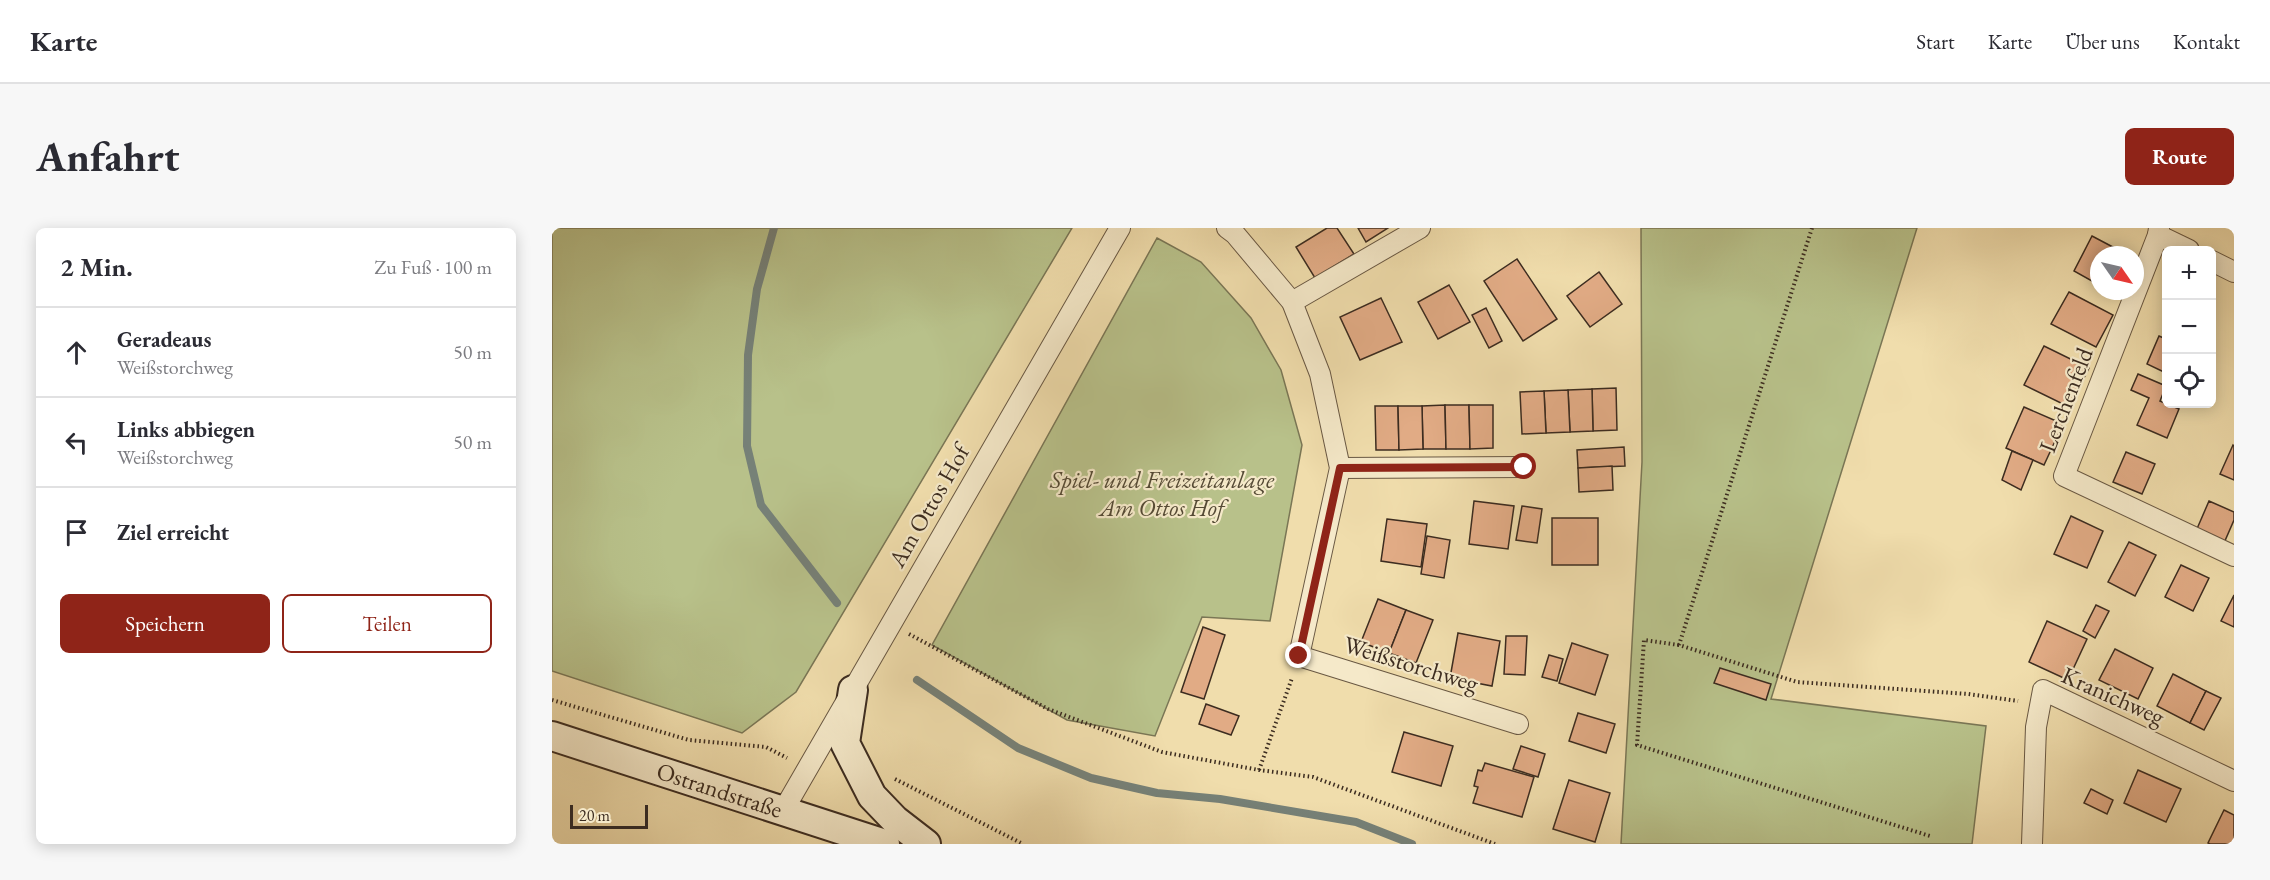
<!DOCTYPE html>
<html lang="de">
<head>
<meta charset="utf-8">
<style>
  body { margin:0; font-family:"EB Garamond",serif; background:#f7f7f7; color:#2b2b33 }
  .controls { position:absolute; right:18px; top:18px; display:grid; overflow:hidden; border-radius:9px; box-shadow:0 3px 15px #0003 }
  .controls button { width:54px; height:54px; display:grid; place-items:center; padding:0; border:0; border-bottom:2px solid #e1e1e2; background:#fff; color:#2b2b33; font:30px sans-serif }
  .compass { position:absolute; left:1538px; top:18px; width:54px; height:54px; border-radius:50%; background:#fff; box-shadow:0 3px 15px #0003; rotate:124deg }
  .scale { position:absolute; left:18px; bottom:15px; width:78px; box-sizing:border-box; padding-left:6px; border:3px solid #3c2c20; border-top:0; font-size:16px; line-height:21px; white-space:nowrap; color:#3c2c20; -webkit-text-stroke:4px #f5e9c9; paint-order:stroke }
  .stop { position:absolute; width:18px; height:18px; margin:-14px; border:4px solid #8f2418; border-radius:50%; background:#fff }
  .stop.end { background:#8f2418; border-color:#fff; box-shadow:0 2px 6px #0008 }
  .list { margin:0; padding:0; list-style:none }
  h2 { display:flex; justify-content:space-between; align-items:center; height:78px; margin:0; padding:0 24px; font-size:26px }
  h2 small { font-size:20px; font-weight:400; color:#7c7c81 }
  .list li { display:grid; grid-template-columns:39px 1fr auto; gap:18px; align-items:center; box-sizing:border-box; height:90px; padding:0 24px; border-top:2px solid #e1e1e2 }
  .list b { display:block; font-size:22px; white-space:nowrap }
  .list p { margin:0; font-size:20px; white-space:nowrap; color:#7c7c81 }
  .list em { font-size:20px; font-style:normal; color:#7c7c81 }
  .actions { display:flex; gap:12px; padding:18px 24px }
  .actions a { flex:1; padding:14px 0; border:2px solid #8f2418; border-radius:9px; text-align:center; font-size:21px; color:#8f2418 }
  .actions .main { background:#8f2418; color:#fff }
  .icon { flex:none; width:33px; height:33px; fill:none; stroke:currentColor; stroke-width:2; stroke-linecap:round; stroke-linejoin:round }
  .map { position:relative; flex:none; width:1682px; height:616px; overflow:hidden; border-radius:9px }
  header { display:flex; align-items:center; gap:36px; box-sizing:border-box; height:84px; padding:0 30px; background:#fff; border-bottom:2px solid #e1e1e2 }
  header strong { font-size:28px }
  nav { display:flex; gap:33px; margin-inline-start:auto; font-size:21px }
  .intro { display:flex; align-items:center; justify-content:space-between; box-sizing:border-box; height:144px; padding:0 36px }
  h1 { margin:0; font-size:42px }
  .button { padding:15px 27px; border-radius:9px; background:#8f2418; color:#fff; font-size:21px; font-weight:700 }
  main { display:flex; gap:36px; padding:0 36px }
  aside { flex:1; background:#fff; border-radius:9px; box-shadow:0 3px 15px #0003 }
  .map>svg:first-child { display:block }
  .green { fill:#b8c18a; stroke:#7a7655; stroke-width:1.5 }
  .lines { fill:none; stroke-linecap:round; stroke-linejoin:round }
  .stream { stroke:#768178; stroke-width:8 }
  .building { fill:#e1ab85; stroke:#3c2c20; stroke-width:1.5 }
  .minor-casing { stroke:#695843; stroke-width:22 }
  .secondary-casing { stroke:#3c2c20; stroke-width:32 }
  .path { stroke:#3c2c20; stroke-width:4; stroke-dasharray:1.5 3; stroke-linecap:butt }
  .minor { stroke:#f5e9c9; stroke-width:20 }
  .secondary { stroke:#f5e9c9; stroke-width:28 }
  .route { stroke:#8f2418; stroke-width:8 }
  .labels { text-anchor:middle; stroke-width:4.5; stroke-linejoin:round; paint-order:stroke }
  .street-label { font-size:24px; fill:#3c2c20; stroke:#f5e9c9 }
  .park-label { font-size:24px; font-style:italic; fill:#554a35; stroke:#f5e9c9 }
</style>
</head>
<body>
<header>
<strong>Karte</strong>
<nav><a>Start</a><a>Karte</a><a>Über uns</a><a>Kontakt</a></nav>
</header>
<div class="intro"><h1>Anfahrt</h1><a class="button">Route</a></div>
<main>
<aside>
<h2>2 Min.<small>Zu Fuß · 100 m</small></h2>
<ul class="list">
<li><svg class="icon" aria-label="ahead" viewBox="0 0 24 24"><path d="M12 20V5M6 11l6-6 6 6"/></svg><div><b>Geradeaus</b><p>Weißstorchweg</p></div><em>50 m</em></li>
<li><svg class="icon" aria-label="left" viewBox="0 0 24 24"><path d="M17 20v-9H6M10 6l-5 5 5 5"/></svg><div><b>Links abbiegen</b><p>Weißstorchweg</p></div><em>50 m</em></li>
<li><svg class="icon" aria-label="arrive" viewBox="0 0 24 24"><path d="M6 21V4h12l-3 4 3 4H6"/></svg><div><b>Ziel erreicht</b></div></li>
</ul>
<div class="actions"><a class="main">Speichern</a><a>Teilen</a></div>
</aside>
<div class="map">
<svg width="1682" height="616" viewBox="0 0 1682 616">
  <rect width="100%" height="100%" fill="#f0ddac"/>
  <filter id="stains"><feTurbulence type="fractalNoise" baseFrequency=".00333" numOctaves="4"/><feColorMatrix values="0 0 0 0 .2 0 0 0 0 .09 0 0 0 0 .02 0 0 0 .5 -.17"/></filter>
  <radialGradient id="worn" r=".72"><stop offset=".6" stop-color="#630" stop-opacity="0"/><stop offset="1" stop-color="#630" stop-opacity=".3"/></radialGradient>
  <g class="green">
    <polygon points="0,0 520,0 244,464 190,505 0,443"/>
    <polygon points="1089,0 1365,0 1219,471 1434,498 1420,616 1069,616 1090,234"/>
    <polygon points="605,10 649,34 699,90 729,142 750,217 718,393 650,389 603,508 515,492 380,417"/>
  </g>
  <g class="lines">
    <g class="stream">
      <polyline points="222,0 205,61 196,127 195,218 209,277 285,375"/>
      <polyline points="365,452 466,520 539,550 605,565 668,571 804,594 860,616"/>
    </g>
  </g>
  <g class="building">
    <polygon points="775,0 785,0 802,26 763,50 744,19"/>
    <polygon points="806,0 836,0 814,14"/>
    <polygon points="1540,8 1576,27 1547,27 1547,57 1522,43"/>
    <polygon points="965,31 1005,91 971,113 932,53"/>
    <polygon points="1047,44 1070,76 1038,99 1015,68"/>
    <polygon points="897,57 918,94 886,111 866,74"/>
    <polygon points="1517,64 1561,87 1544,119 1499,96"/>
    <polygon points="829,70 850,114 808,132 788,89"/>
    <polygon points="934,80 950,113 937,120 920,87"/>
    <polygon points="1607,108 1614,111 1614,145 1595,136"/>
    <polygon points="1492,118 1537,140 1517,179 1472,157"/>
    <polygon points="1586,146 1614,158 1608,173 1627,181 1615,210 1585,197 1597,170 1579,162"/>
    <polygon points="1064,160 1065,202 1041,203 1040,161"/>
    <polygon points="1040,161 1041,203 1018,204 1016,162"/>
    <polygon points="1016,162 1018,204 994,205 992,163"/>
    <polygon points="992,163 994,205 970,206 968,164"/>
    <polygon points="893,177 894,221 871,221 870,178"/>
    <polygon points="893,177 917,177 918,221 894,221"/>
    <polygon points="917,177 941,177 941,220 918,221"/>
    <polygon points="823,178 846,178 847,222 824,222"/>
    <polygon points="846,178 870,178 871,221 847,222"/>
    <polygon points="1472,179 1511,196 1492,237 1454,220"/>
    <polygon points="1681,217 1682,218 1682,252 1668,246"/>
    <polygon points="1072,219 1073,238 1026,240 1025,222"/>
    <polygon points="1460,223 1481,232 1469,262 1450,252"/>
    <polygon points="1574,224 1603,236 1590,266 1561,254"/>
    <polygon points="1060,238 1061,262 1027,264 1026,240"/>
    <polygon points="922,273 962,278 956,321 917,316"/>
    <polygon points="1657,273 1682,284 1682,292 1672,315 1644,303"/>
    <polygon points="970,278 990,281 985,315 964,312"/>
    <polygon points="1519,288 1551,303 1535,340 1502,326"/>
    <rect x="1000" y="290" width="46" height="47"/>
    <polygon points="835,291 875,296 869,339 829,333"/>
    <polygon points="875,308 898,312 892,350 869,346"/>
    <polygon points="1577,314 1604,327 1583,368 1556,354"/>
    <polygon points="1629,337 1657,350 1641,383 1613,369"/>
    <polygon points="1682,367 1682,399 1669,393"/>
    <polygon points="826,371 854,382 837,425 809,414"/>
    <polygon points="1544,377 1557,383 1543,410 1531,403"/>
    <polygon points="854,382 881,392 864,435 837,425"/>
    <polygon points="1495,393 1535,411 1516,452 1477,434"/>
    <polygon points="651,399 673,407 652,471 629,464"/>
    <polygon points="906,405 948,413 940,458 898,450"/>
    <polygon points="954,408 975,408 973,447 952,446"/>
    <polygon points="1020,415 1056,427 1043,467 1007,455"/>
    <polygon points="1563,421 1601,440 1586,471 1547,452"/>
    <polygon points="997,427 1011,431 1005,453 990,449"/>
    <polygon points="1168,440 1219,456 1214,472 1162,455"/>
    <polygon points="1621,446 1654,463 1638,495 1605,478"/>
    <polygon points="1654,463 1669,470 1652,502 1638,495"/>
    <polygon points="654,476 687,488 679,507 647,496"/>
    <polygon points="1026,485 1063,496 1054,525 1017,513"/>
    <polygon points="852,504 901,518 889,558 840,544"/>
    <polygon points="969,518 993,526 986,549 961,541"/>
    <polygon points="933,535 982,549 970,589 921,575 926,559 922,558 926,542 930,543"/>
    <polygon points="1586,542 1629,561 1614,594 1572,575"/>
    <polygon points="1017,552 1058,565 1043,614 1001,601"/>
    <polygon points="1539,561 1561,572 1555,586 1532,575"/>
    <polygon points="1672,582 1682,587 1682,616 1658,616 1656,615"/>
  </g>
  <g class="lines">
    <defs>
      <g id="minor">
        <polyline points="675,0 683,6 740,74 768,146 788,240 747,428 966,496"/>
        <polyline points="1607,0 1606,7 1637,22"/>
        <polyline points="1606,7 1512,248 1682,328"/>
        <polyline points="1660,33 1682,44"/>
        <polyline points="740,74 868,0"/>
        <polyline points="788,240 972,239"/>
        <polyline points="231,583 568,0"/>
        <polyline points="1480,616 1484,499 1491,462 1682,553"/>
      </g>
      <g id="secondary">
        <polyline points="301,462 293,515 320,568 343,592 374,616"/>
        <path id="s1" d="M0,508L333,616"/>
      </g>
    </defs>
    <use href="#minor" class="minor-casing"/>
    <use href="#secondary" class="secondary-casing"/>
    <g class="path">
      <polyline points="1260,0 1127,417 1245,454 1416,466 1466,473"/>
      <polyline points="357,406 496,481 610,524 707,542 761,549 943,616"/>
      <polyline points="1127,417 1092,412 1085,517 1378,608"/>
      <polyline points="0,472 137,512 214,519 235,530"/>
      <polyline points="707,542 740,450"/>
      <polyline points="343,551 471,616"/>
    </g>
    <use href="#minor" class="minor"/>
    <use href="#secondary" class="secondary"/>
  </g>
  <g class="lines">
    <polyline class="route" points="747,428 788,240 972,239"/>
  </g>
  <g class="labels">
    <g class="street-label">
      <text transform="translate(1514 172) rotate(-69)" y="8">Lerchenfeld</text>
      <text transform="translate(377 278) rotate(-60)" y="8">Am Ottos Hof</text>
      <text transform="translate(859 436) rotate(17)" y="8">Weißstorchweg</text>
      <text transform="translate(1561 468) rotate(24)" y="8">Kranichweg</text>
      <text dy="8" stroke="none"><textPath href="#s1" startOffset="176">Ostrandstraße</textPath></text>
    </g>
    <g class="park-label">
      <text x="610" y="260">Spiel- und Freizeitanlage<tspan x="610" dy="28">Am Ottos Hof</tspan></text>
    </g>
  </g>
  <rect width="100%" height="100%" filter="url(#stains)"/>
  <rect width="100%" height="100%" fill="url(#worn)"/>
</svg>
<div class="controls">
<button>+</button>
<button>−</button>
<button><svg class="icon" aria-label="locate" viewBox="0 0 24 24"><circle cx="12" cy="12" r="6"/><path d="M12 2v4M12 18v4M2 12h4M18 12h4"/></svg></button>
</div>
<svg class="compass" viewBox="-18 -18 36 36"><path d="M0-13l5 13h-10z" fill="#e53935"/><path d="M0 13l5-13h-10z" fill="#7c7c81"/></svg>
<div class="scale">20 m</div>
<div class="stop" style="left:972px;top:239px"></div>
<div class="stop end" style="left:747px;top:428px"></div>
</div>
</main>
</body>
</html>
